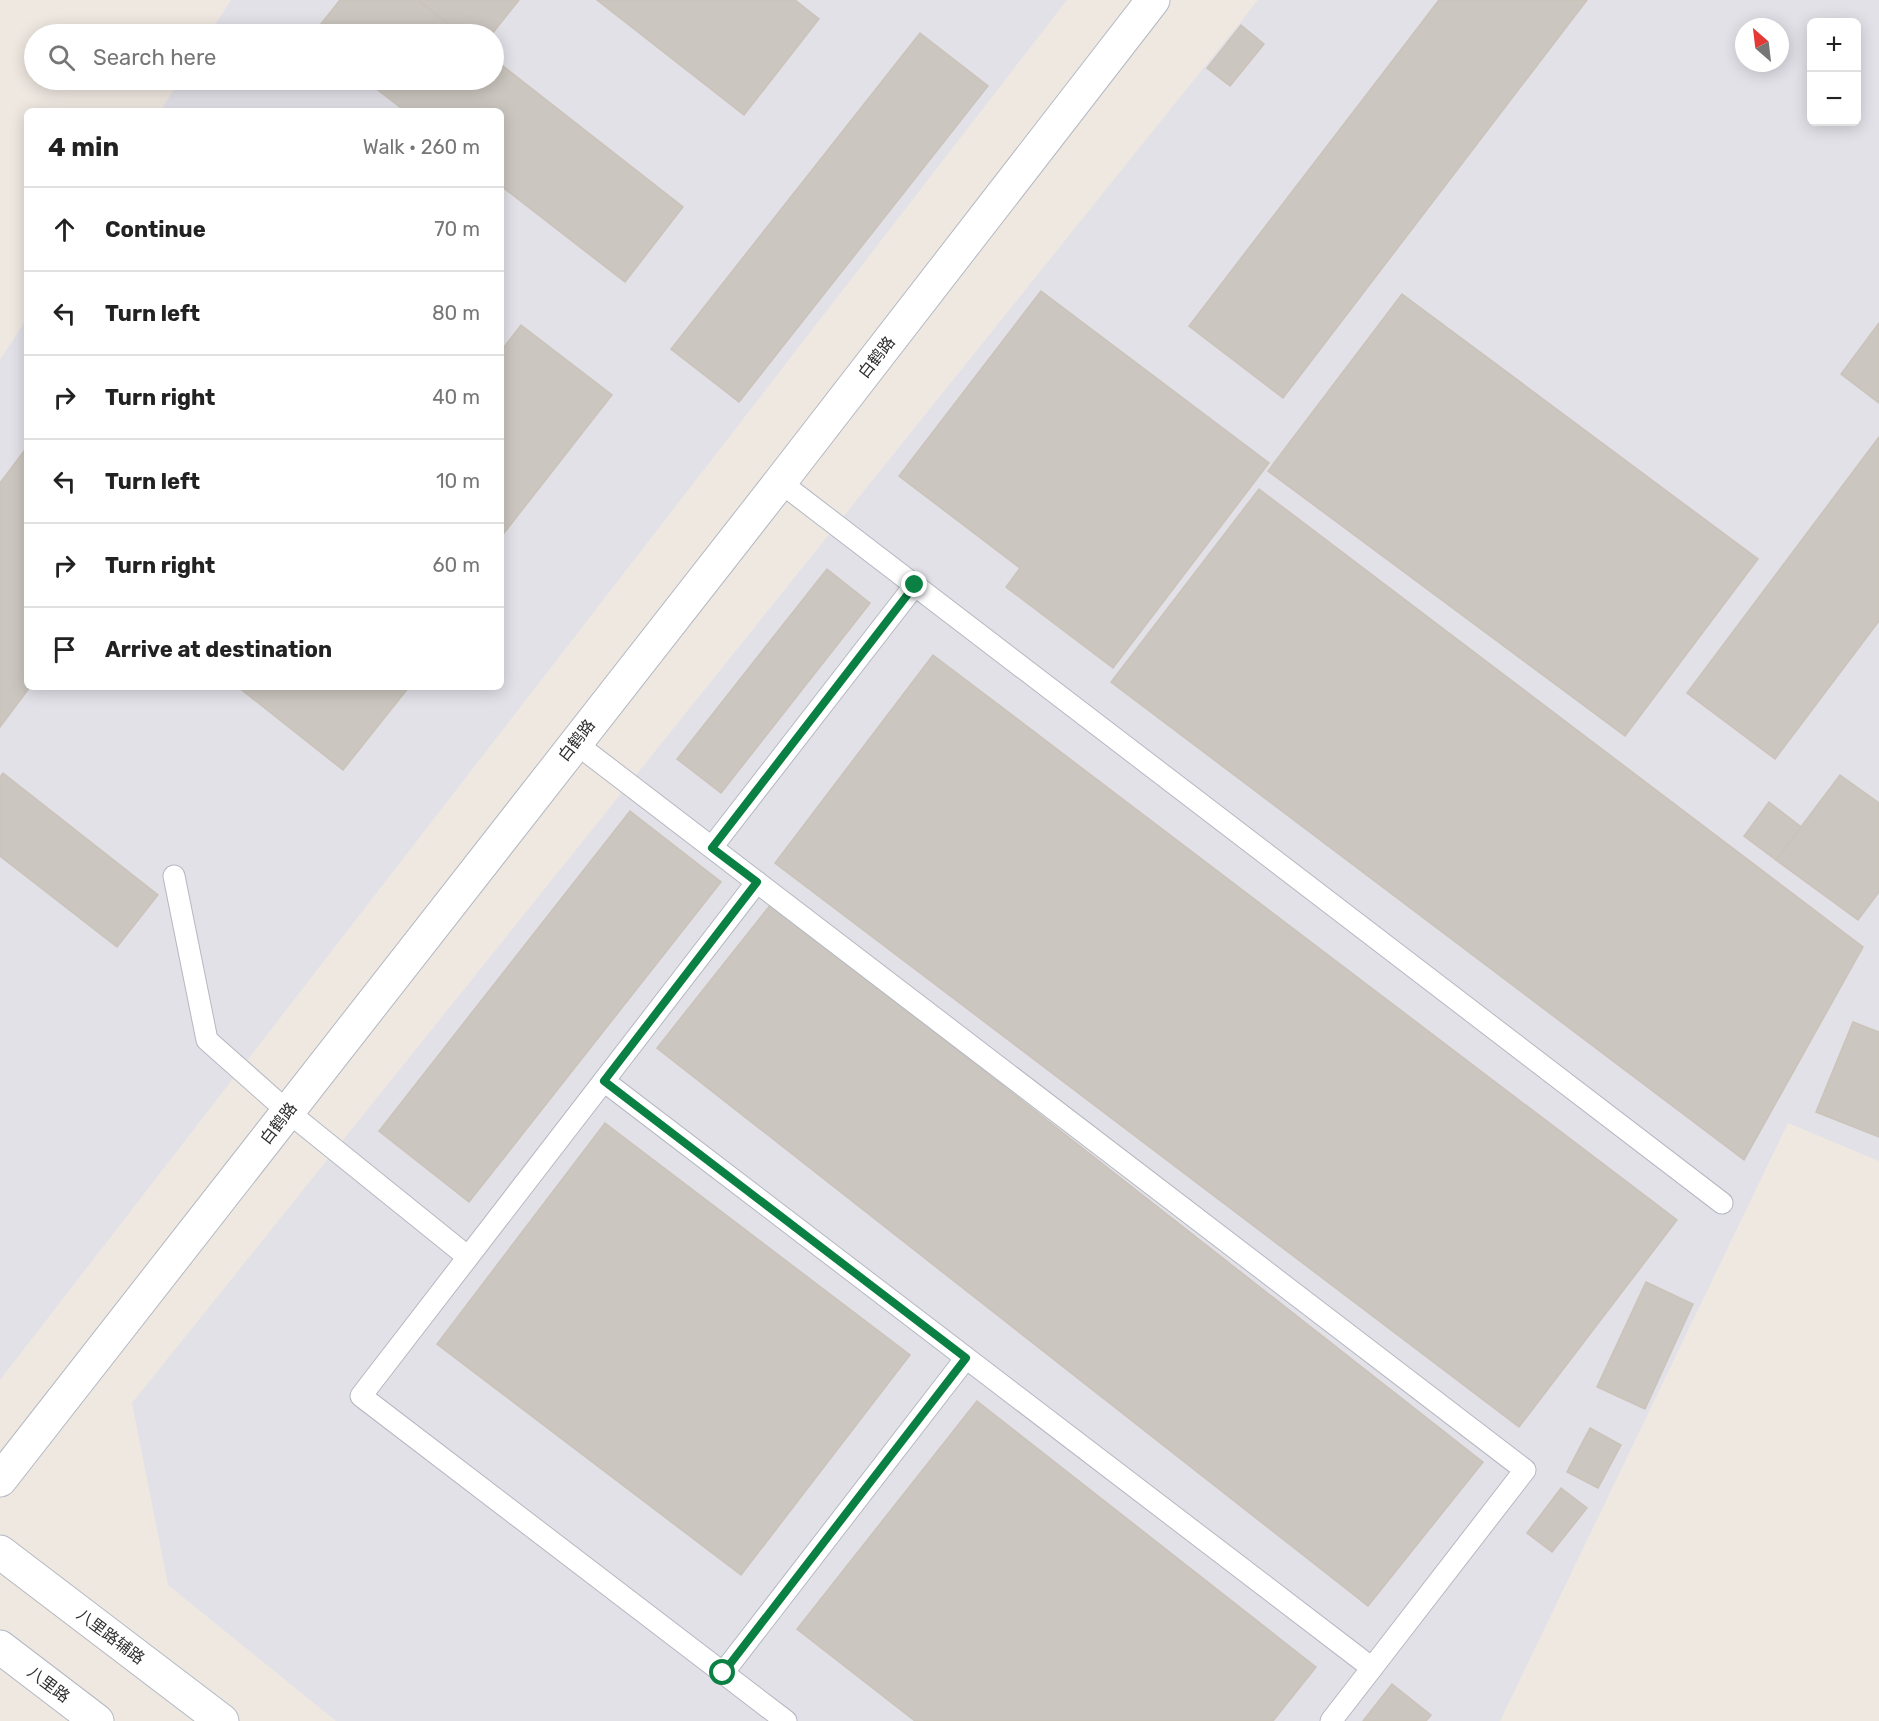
<!DOCTYPE html>
<html lang="en">
<head>
<meta charset="utf-8">
<style>
  body { margin:0; font-family:Rubik,"Noto Sans SC",sans-serif; background:#f2f2f2; color:#222 }
  .controls { position:absolute; right:18px; top:18px; display:grid; overflow:hidden; border-radius:9px; box-shadow:0 3px 15px #0003 }
  .controls button { width:54px; height:54px; display:grid; place-items:center; padding:0; border:0; border-bottom:2px solid #e0e0e0; background:#fff; color:#222; font:30px sans-serif }
  .compass { position:absolute; left:1735px; top:18px; width:54px; height:54px; border-radius:50%; background:#fff; box-shadow:0 3px 15px #0003; rotate:332deg }
  .stop { position:absolute; width:18px; height:18px; margin:-14px; border:4px solid #0b8043; border-radius:50%; background:#fff }
  .stop.end { background:#0b8043; border-color:#fff; box-shadow:0 2px 6px #0008 }
  .list { margin:0; padding:0; list-style:none }
  h2 { display:flex; justify-content:space-between; align-items:center; height:78px; margin:0; padding:0 24px; font-size:26px }
  h2 small { font-size:20px; font-weight:400; color:#767676 }
  .list li { display:grid; grid-template-columns:39px 1fr auto; gap:18px; align-items:center; box-sizing:border-box; height:84px; padding:0 24px; border-top:2px solid #e0e0e0 }
  .list b { display:block; font-size:22px; white-space:nowrap }
  .list em { font-size:20px; font-style:normal; color:#767676 }
  .icon { flex:none; width:33px; height:33px; fill:none; stroke:currentColor; stroke-width:2; stroke-linecap:round; stroke-linejoin:round }
  .map { position:relative; flex:none; width:1879px; height:1721px; overflow:hidden }
  .search { position:absolute; background:#fff; box-shadow:0 3px 15px #0003; left:24px; top:24px; width:480px; height:66px; display:flex; align-items:center; gap:15px; box-sizing:border-box; padding:0 21px; border-radius:33px; color:#767676; font-size:22px }
  .panel { position:absolute; background:#fff; box-shadow:0 3px 15px #0003; left:24px; top:108px; width:480px; height:582px; border-radius:9px }
  .map>svg:first-child { display:block }
  .industrial { fill:#e2e1e8; fill-rule:evenodd }
  .building { fill:#cbc6bf; stroke:#cbc3ba; stroke-width:1.5 }
  .lines { fill:none; stroke-linecap:round; stroke-linejoin:round }
  .lane-casing { stroke:#b4b8c1; stroke-width:23 }
  .street-casing { stroke:#b4b8c1; stroke-width:35 }
  .secondary-casing { stroke:#b4b8c1; stroke-width:35 }
  .lane { stroke:#fff; stroke-width:21 }
  .street { stroke:#fff; stroke-width:33 }
  .secondary { stroke:#fff; stroke-width:33 }
  .route { stroke:#0b8043; stroke-width:8 }
  .labels { text-anchor:middle; stroke-width:5; stroke-linejoin:round; paint-order:stroke }
  .street-label { font-size:16px; fill:#2e2e2e; stroke:#fff }
</style>
</head>
<body>
<div class="map">
<svg width="1879" height="1721" viewBox="0 0 1879 1721">
  <rect width="100%" height="100%" fill="#efe8e1"/>
  <g class="industrial">
    <polygon points="231,0 1067,0 0,1380 0,360 27,318 27,687 501,687 501,111 160,111 180,80 494,80 494,34 209,34"/>
    <path d="M1258,0H1879V1161L1788,1123L1500,1721H336L168,1585L132,1403ZM1812,22H1856V122H1812ZM1744,27H1780V63H1744Z"/>
  </g>
  <g class="building">
    <polygon points="340,0 418,0 462,34 313,34"/>
    <polygon points="418,0 519,0 492,34 462,34"/>
    <polygon points="597,0 795,0 819,19 744,115"/>
    <polygon points="1439,0 1587,0 1283,398 1189,326"/>
    <polygon points="1241,25 1264,44 1230,86 1207,68"/>
    <polygon points="920,33 988,86 739,402 671,349"/>
    <polygon points="494,59 683,207 625,282 501,186 501,111 405,111 365,80 494,80"/>
    <polygon points="1041,291 1269,463 1113,668 1006,587 1020,568 899,476"/>
    <polygon points="1402,294 1758,559 1625,736 1268,471"/>
    <polygon points="1879,323 1879,403 1841,374"/>
    <polygon points="521,325 612,395 501,537 501,351"/>
    <polygon points="1879,437 1879,621 1775,759 1687,693"/>
    <polygon points="27,447 27,687 30,687 0,727 0,483"/>
    <polygon points="1259,489 1863,947 1744,1160 1111,682"/>
    <polygon points="827,569 870,603 721,793 677,759"/>
    <polygon points="933,655 1677,1220 1519,1427 775,863"/>
    <polygon points="238,687 409,687 343,770"/>
    <polygon points="3,773 158,895 117,947 0,856 0,777"/>
    <polygon points="1840,775 1879,803 1879,892 1858,920 1776,860"/>
    <polygon points="1769,802 1801,827 1776,860 1744,836"/>
    <polygon points="630,811 721,882 469,1202 379,1131"/>
    <polygon points="771,904 1483,1462 1368,1606 657,1048"/>
    <polygon points="1853,1022 1879,1032 1879,1137 1816,1112"/>
    <polygon points="605,1123 910,1355 741,1575 437,1344"/>
    <polygon points="1646,1282 1693,1304 1645,1409 1597,1387"/>
    <polygon points="977,1401 1316,1667 1273,1721 915,1721 797,1629"/>
    <polygon points="1590,1428 1621,1445 1598,1488 1567,1472"/>
    <polygon points="1561,1488 1587,1508 1552,1552 1527,1533"/>
    <polygon points="1392,1684 1431,1715 1426,1721 1363,1721"/>
  </g>
  <g class="lines">
    <defs>
      <g id="lane">
        <polyline points="780,482 1722,1203"/>
        <polyline points="574,742 1525,1470 1372,1668"/>
        <polyline points="712,847 915,585"/>
        <polyline points="174,876 207,1040 287,1111 468,1257"/>
        <polyline points="757,882 361,1396 786,1721"/>
        <polyline points="604,1081 1372,1668 1331,1721"/>
        <polyline points="723,1673 966,1358"/>
      </g>
      <g id="street">
        <polyline points="0,1480 780,482 1153,0"/>
        <polyline points="0,1552 222,1721"/>
      </g>
      <polyline id="secondary" points="0,1647 97,1721"/>
    </defs>
    <use href="#lane" class="lane-casing"/>
    <use href="#street" class="street-casing"/>
    <use href="#secondary" class="secondary-casing"/>
    <use href="#lane" class="lane"/>
    <use href="#street" class="street"/>
    <use href="#secondary" class="secondary"/>
  </g>
  <g class="lines">
    <polyline class="route" points="723,1673 966,1358 604,1081 757,882 712,848 915,585"/>
  </g>
  <g class="labels">
    <g class="street-label">
      <text transform="translate(876 357) rotate(-52)" y="6">白鹤路</text>
      <text transform="translate(576 740) rotate(-52)" y="6">白鹤路</text>
      <text transform="translate(278 1123) rotate(-52)" y="6">白鹤路</text>
      <text transform="translate(111 1636) rotate(37)" y="6">八里路辅路</text>
      <text transform="translate(49 1684) rotate(37)" y="6">八里路</text>
    </g>
  </g>
</svg>
<div class="controls">
<button>+</button>
<button>−</button>
</div>
<svg class="compass" viewBox="-18 -18 36 36"><path d="M0-13l5 13h-10z" fill="#e53935"/><path d="M0 13l5-13h-10z" fill="#767676"/></svg>
<div class="stop" style="left:723px;top:1673px"></div>
<div class="stop end" style="left:915px;top:585px"></div>
<div class="search"><svg class="icon" aria-label="search" viewBox="0 0 24 24"><circle cx="10" cy="10" r="6"/><path d="M15 15l6 6"/></svg>Search here</div>
<section class="panel">
<h2>4 min<small>Walk · 260 m</small></h2>
<ul class="list">
<li><svg class="icon" aria-label="ahead" viewBox="0 0 24 24"><path d="M12 20V5M6 11l6-6 6 6"/></svg><div><b>Continue</b></div><em>70 m</em></li>
<li><svg class="icon" aria-label="left" viewBox="0 0 24 24"><path d="M17 20v-9H6M10 6l-5 5 5 5"/></svg><div><b>Turn left</b></div><em>80 m</em></li>
<li><svg class="icon" aria-label="right" viewBox="0 0 24 24"><path d="M7 20v-9h11M14 6l5 5-5 5"/></svg><div><b>Turn right</b></div><em>40 m</em></li>
<li><svg class="icon" aria-label="left" viewBox="0 0 24 24"><path d="M17 20v-9H6M10 6l-5 5 5 5"/></svg><div><b>Turn left</b></div><em>10 m</em></li>
<li><svg class="icon" aria-label="right" viewBox="0 0 24 24"><path d="M7 20v-9h11M14 6l5 5-5 5"/></svg><div><b>Turn right</b></div><em>60 m</em></li>
<li><svg class="icon" aria-label="arrive" viewBox="0 0 24 24"><path d="M6 21V4h12l-3 4 3 4H6"/></svg><div><b>Arrive at destination</b></div></li>
</ul>
</section>
</div>
</body>
</html>
